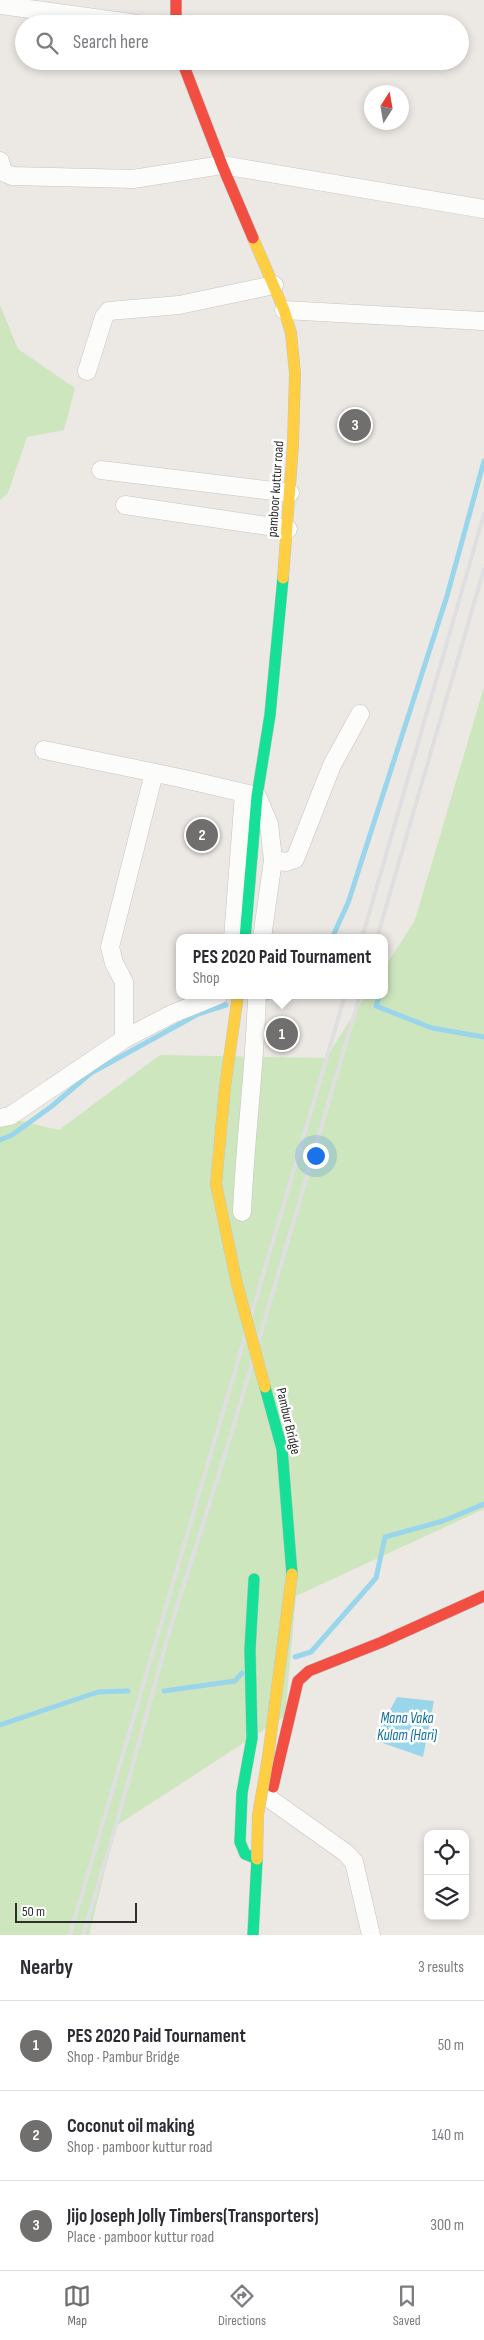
<!DOCTYPE html>
<html lang="en">
<head>
<meta charset="utf-8">
<style>
  body { margin:0; font-family:"Sofia Sans Condensed",sans-serif; background:#f2f2f3; color:#2b2b33 }
  .controls { position:absolute; right:15px; bottom:15px; display:grid; overflow:hidden; border-radius:10px; box-shadow:0 2px 8px #0003 }
  .controls button { width:45px; height:45px; display:grid; place-items:center; padding:0; border:0; border-bottom:1px solid #e1e1e2; background:#fff; color:#2b2b33; font:25px sans-serif }
  .compass { position:absolute; left:364px; top:85px; width:45px; height:45px; border-radius:50%; background:#fff; box-shadow:0 2px 8px #0003; rotate:11deg }
  .scale { position:absolute; left:15px; bottom:12px; width:122px; box-sizing:border-box; padding-left:5px; border:2px solid #2e2e2e; border-top:0; font-size:14px; line-height:18px; white-space:nowrap; color:#2e2e2e; -webkit-text-stroke:4px #fff; paint-order:stroke }
  .you { position:absolute; left:315px; top:1155px; width:18px; height:18px; margin:-12px; border:4px solid #fff; border-radius:50%; background:#1a73e8; box-shadow:0 0 0 8px #1a73e833 }
  .badge { display:grid; place-items:center; width:32px; height:32px; border-radius:50%; background:#706f6e; color:#fff; font-size:16px; font-weight:700 }
  .pin { position:absolute; translate:-50% -50%; border:2px solid #fff; box-shadow:0 1px 5px #0006 }
  .popup { position:absolute; left:176px; top:934px; width:212px; height:65px; box-sizing:border-box; display:grid; place-content:center; border-radius:10px; background:#fff; filter:drop-shadow(0 1px 4px #0005); font-size:16px; white-space:nowrap; color:#7c7c81 }
  .popup b { font-size:19px; color:#2b2b33 }
  .popup::after { content:''; position:absolute; left:50%; top:100%; margin-left:-10px; border:10px solid transparent; border-top-color:#fff }
  .list { margin:0; padding:0; list-style:none }
  h2 { display:flex; justify-content:space-between; align-items:center; height:65px; margin:0; padding:0 20px; font-size:21px }
  h2 small { font-size:16px; font-weight:400; color:#7c7c81 }
  .list li { display:grid; grid-template-columns:32px 1fr auto; gap:15px; align-items:center; box-sizing:border-box; height:90px; padding:0 20px; border-top:1px solid #e1e1e2 }
  .list b { display:block; font-size:19px; white-space:nowrap }
  .list p { margin:0; font-size:16px; white-space:nowrap; color:#7c7c81 }
  .list em { font-size:16px; font-style:normal; color:#7c7c81 }
  .icon { flex:none; width:28px; height:28px; fill:none; stroke:currentColor; stroke-width:2; stroke-linecap:round; stroke-linejoin:round }
  .map { position:relative; flex:none; width:484px; height:1935px; overflow:hidden }
  .search { position:absolute; background:#fff; box-shadow:0 2px 8px #0003; left:15px; right:15px; top:15px; height:55px; display:flex; align-items:center; gap:12px; box-sizing:border-box; padding:0 18px; border-radius:28px; color:#7c7c81; font-size:19px }
  .sheet { height:335px; background:#fff }
  nav { display:flex; justify-content:space-around; align-items:center; box-sizing:border-box; height:70px; border-top:1px solid #e1e1e2; background:#fff; font-size:14px; color:#7c7c81 }
  nav a { display:grid; justify-items:center; gap:2px }
  nav .on { color:#706f6e }
  .map>svg:first-child { display:block }
  .green { fill:#cee6be }
  .water { fill:#99d6ec }
  .lines { fill:none; stroke-linecap:round; stroke-linejoin:round }
  .stream { stroke:#99d6ec; stroke-width:5 }
  .street-casing { stroke:#c5c4c5; stroke-width:19 }
  .fast-casing { stroke:#c5c4c5; stroke-width:12 }
  .slow-casing { stroke:#c5c4c5; stroke-width:12 }
  .jam-casing { stroke:#c5c4c5; stroke-width:12 }
  .street { stroke:#fcfcfb; stroke-width:18 }
  .fast { stroke:#16e098; stroke-width:11 }
  .slow { stroke:#ffcf43; stroke-width:11 }
  .jam { stroke:#f24e42; stroke-width:11 }
  .rail { stroke:#dfdfe1; stroke-width:4 }
  .fast-bridge-casing { stroke:#c5c4c5; stroke-width:12; stroke-linecap:butt }
  .slow-bridge-casing { stroke:#c5c4c5; stroke-width:12; stroke-linecap:butt }
  .fast-bridge { stroke:#16e098; stroke-width:11 }
  .slow-bridge { stroke:#ffcf43; stroke-width:11 }
  .labels { text-anchor:middle; stroke-width:5; stroke-linejoin:round; paint-order:stroke }
  .street-label { font-size:14px; fill:#2e2e2e; stroke:#fff }
  .water-label { font-size:15px; font-style:italic; fill:#0d6fa3; stroke:#fff }
</style>
</head>
<body>
<div class="map">
<svg width="484" height="1935" viewBox="0 0 484 1935">
  <rect width="100%" height="100%" fill="#ece8e4"/>
  <g class="green">
    <polygon points="0,305 18,349 75,388 64,430 27,437 8,493 0,500"/>
    <polygon points="484,687 484,1509 296,1596 285,1716 116,1826 89,1935 0,1935 0,1116 59,1130 160,1055 326,1058 366,995 384,995 385,967 415,920"/>
  </g>
  <polygon class="water" points="397,1697 434,1701 423,1757 374,1740"/>
  <g class="lines">
    <g class="stream">
      <polyline points="332,938 348,903 447,596 484,461"/>
      <polyline points="379,997 376,1006 432,1028 484,1037"/>
      <polyline points="264,999 276,995"/>
      <polyline points="0,1140 12,1135 52,1106 91,1073 198,1014 226,1005"/>
      <polyline points="295,1657 311,1652 376,1578 385,1537 443,1521 484,1504"/>
      <polyline points="164,1691 235,1681 242,1673"/>
      <polyline points="0,1725 98,1692 128,1691"/>
    </g>
    <defs>
      <g id="street">
        <polyline points="0,5 138,24"/>
        <polyline points="0,161 3,172 12,176 133,179 222,165 484,209"/>
        <polyline points="284,310 483,321"/>
        <polyline points="87,371 104,317 109,311 179,305 274,285"/>
        <polyline points="101,470 290,493"/>
        <polyline points="125,505 288,529"/>
        <polyline points="44,750 180,778 257,796 269,824 273,860 262,938"/>
        <polyline points="273,860 286,862 295,859 332,765 360,714"/>
        <polyline points="233,938 244,794"/>
        <polyline points="124,1039 124,982 114,963 110,947 154,773"/>
        <polyline points="0,1118 10,1116 124,1039 172,1014 219,995"/>
        <path d="M242,1212C245,1139 255,1068 257,995"/>
        <polyline points="270,1799 346,1853 354,1862 371,1935"/>
      </g>
      <g id="fast">
        <polyline points="245,938 257,796 270,715 283,578"/>
        <polyline points="254,1579 250,1649 252,1738 242,1793 240,1842 245,1854 257,1859"/>
        <polyline points="253,1935 257,1859"/>
      </g>
      <polyline id="slow" points="253,238 284,310 291,333 295,373 293,445 283,578"/>
      <g id="jam">
        <polyline points="176,0 176,24"/>
        <polyline points="182,61 222,165 253,238"/>
        <polyline points="273,1787 298,1681 309,1671 382,1642 484,1596"/>
      </g>
    </defs>
    <use href="#street" class="street-casing"/>
    <use href="#fast" class="fast-casing"/>
    <use href="#slow" class="slow-casing"/>
    <use href="#jam" class="jam-casing"/>
    <use href="#street" class="street"/>
    <use href="#fast" class="fast"/>
    <use href="#slow" class="slow"/>
    <use href="#jam" class="jam"/>
    <g class="rail">
      <polyline points="362,938 484,514"/>
      <polyline points="377,938 484,569"/>
      <polyline points="70,1935 345,995"/>
      <polyline points="83,1935 117,1822 170,1629 231,1435 360,995"/>
    </g>
    <defs>
      <polyline id="fast-bridge" points="265,1387 282,1449 292,1574"/>
      <g id="slow-bridge">
        <polyline points="238,995 225,1087 216,1184 237,1284 265,1387"/>
        <polyline points="257,1859 258,1815 268,1757 292,1574"/>
      </g>
    </defs>
    <use href="#fast-bridge" class="fast-bridge-casing"/>
    <use href="#slow-bridge" class="slow-bridge-casing"/>
    <use href="#fast-bridge" class="fast-bridge"/>
    <use href="#slow-bridge" class="slow-bridge"/>
  </g>
  <g class="labels">
    <g class="street-label">
      <text transform="translate(275 489) rotate(-86)" y="5">pamboor kuttur road</text>
      <text transform="translate(289 1421) rotate(77)" y="5">Pambur Bridge</text>
    </g>
    <g class="water-label">
      <text x="407" y="1723">Mana Vaka<tspan x="407" dy="17">Kulam (Hari)</tspan></text>
    </g>
  </g>
</svg>
<div class="controls">
<button><svg class="icon" aria-label="locate" viewBox="0 0 24 24"><circle cx="12" cy="12" r="6"/><path d="M12 2v4M12 18v4M2 12h4M18 12h4"/></svg></button>
<button><svg class="icon" aria-label="layers" viewBox="0 0 24 24"><path d="M12 4l9 5-9 5-9-5zM3 14l9 5 9-5"/></svg></button>
</div>
<svg class="compass" viewBox="-18 -18 36 36"><path d="M0-13l5 13h-10z" fill="#e53935"/><path d="M0 13l5-13h-10z" fill="#7c7c81"/></svg>
<div class="scale">50 m</div>
<div class="you"></div>
<div class="pin badge" style="left:282px;top:1034px">1</div>
<div class="popup"><b>PES 2020 Paid Tournament</b>Shop</div>
<div class="pin badge" style="left:202px;top:835px">2</div>
<div class="pin badge" style="left:355px;top:425px">3</div>
<div class="search"><svg class="icon" aria-label="search" viewBox="0 0 24 24"><circle cx="10" cy="10" r="6"/><path d="M15 15l6 6"/></svg>Search here</div>
</div>
<section class="sheet">
<h2>Nearby<small>3 results</small></h2>
<ul class="list">
<li><span class="badge">1</span><div><b>PES 2020 Paid Tournament</b><p>Shop · Pambur Bridge</p></div><em>50 m</em></li>
<li><span class="badge">2</span><div><b>Coconut oil making</b><p>Shop · pamboor kuttur road</p></div><em>140 m</em></li>
<li><span class="badge">3</span><div><b>Jijo Joseph Jolly Timbers(Transporters)</b><p>Place · pamboor kuttur road</p></div><em>300 m</em></li>
</ul>
</section>
<nav>
<a class="on"><svg class="icon" aria-label="map" viewBox="0 0 24 24"><path d="M3 6l6-2 6 2 6-2v14l-6 2-6-2-6 2zM9 4v14M15 6v14"/></svg>Map</a>
<a><svg class="icon" aria-label="directions" viewBox="0 0 24 24"><path d="M12 3l9 9-9 9-9-9zM9 14v-3h6M13 9l2 2-2 2"/></svg>Directions</a>
<a><svg class="icon" aria-label="saved" viewBox="0 0 24 24"><path d="M7 4h10v16l-5-4-5 4z"/></svg>Saved</a>
</nav>
</body>
</html>
